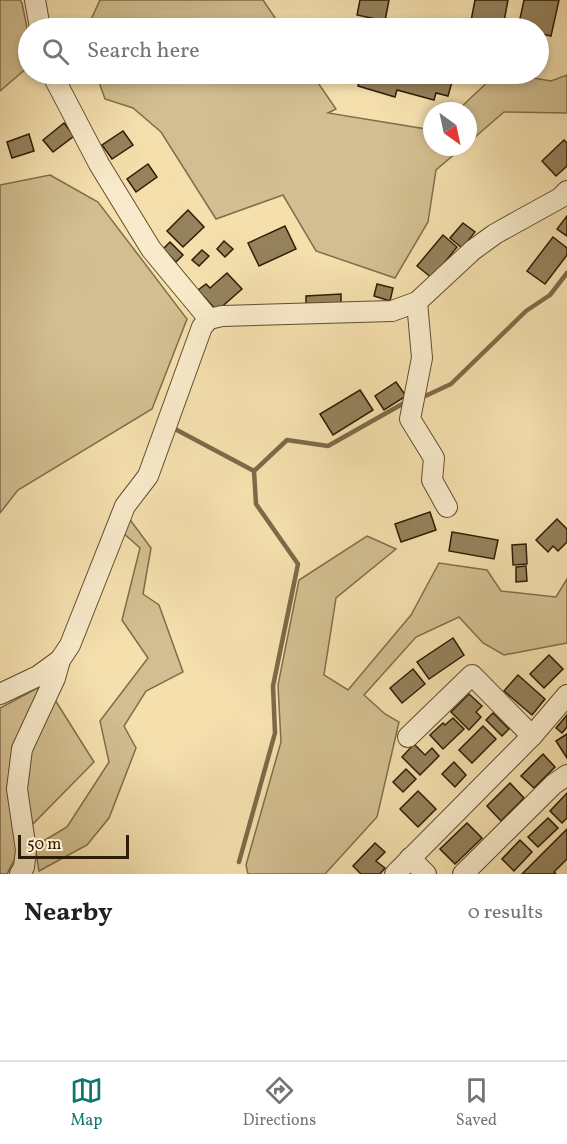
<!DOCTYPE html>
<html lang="en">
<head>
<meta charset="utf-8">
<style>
  body { margin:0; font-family:Vollkorn,serif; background:#f2f2f2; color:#202124 }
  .compass { position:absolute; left:423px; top:102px; width:54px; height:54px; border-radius:50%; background:#fff; box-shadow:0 3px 9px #0003; rotate:147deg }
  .scale { position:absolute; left:18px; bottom:15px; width:111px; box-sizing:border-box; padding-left:6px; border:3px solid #2e1d05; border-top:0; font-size:16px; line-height:21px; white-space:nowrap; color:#2e1d05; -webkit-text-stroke:4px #f8eaca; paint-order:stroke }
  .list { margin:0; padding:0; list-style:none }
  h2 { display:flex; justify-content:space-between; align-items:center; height:78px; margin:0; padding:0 24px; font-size:26px }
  h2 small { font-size:20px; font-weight:400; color:#757577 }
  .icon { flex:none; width:33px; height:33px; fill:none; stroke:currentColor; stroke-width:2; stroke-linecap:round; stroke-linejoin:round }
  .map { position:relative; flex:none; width:567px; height:874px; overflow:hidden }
  .search { position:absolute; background:#fff; box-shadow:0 3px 9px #0003; left:18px; right:18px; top:18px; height:66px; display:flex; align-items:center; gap:15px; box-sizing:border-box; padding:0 21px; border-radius:33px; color:#757577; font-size:22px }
  .sheet { height:186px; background:#fff }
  nav { display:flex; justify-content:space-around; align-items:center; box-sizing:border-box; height:84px; border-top:2px solid #e0e0e0; background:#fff; font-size:16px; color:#757577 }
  nav a { display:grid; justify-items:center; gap:3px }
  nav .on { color:#0f766e }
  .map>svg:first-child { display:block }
  .green { fill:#d2be90; stroke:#806e4a; stroke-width:1.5 }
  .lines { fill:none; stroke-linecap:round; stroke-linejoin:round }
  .stream { stroke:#7d6a48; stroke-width:4.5 }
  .building { fill:#95825c; stroke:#2e1d05; stroke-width:1.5 }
  .minor-casing { stroke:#604e2f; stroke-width:22 }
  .minor { stroke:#f8eaca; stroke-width:20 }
</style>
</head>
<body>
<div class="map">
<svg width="567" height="874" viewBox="0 0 567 874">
  <rect width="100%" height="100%" fill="#f4dfad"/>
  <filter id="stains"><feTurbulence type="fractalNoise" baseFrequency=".00333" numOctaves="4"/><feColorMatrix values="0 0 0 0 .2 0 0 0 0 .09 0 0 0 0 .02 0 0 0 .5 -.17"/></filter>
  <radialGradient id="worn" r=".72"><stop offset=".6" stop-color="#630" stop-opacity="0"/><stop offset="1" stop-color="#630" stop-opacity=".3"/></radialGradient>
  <g class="green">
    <polygon points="0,0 20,0 22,3 28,33 28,67 0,91"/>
    <polygon points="100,0 263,0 282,28 87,28"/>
    <polygon points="96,74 312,74 336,109 328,113 432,130 432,147 463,147 436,170 428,222 395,278 316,251 283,195 216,219 161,132 133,108 105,99"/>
    <polygon points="496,74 510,74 551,81 567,75 567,113 504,112 468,143 468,111 457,111"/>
    <polygon points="50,175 98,202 187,319 152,409 18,490 0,513 0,185"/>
    <polygon points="128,517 151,548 143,594 159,605 183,672 146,691 124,726 136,748 109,818 87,845 39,871 35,846 67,827 109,762 100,721 148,658 122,620 140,548 121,531"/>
    <polygon points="367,536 396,549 336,598 324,675 348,690 411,615 439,563 487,570 501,591 556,597 567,579 567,643 504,655 483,643 459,617 416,637 364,695 385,714 399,722 377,817 325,874 248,874 246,865 281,742 278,685 299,580"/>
    <polygon points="45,684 94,762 32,825 7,874 0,874 0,708"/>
  </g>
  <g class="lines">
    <g class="stream">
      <polyline points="421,398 451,384 526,311 550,295 567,273"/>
      <polyline points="175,429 254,471"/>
      <polyline points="239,862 275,733 273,686 298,564 256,504 254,471 287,440 328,446 404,403"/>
    </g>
  </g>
  <g class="building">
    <polygon points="360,0 389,0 385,21 357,15"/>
    <polygon points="475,0 508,0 503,27 471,21"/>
    <polygon points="524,0 559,0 551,36 538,33 538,28 518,28"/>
    <polygon points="338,74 436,74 453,78 448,96 436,93 434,100 397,90 395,97 358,86 360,80"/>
    <polygon points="64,123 74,136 53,152 43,140"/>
    <polygon points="123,131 133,145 112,159 102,145"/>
    <polygon points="29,134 34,151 12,158 7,142"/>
    <polygon points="564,140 567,143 567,166 556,176 542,161"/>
    <polygon points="148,164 157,177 136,192 127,179"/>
    <polygon points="188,210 204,227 183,247 167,231"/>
    <polygon points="567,216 567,236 557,229"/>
    <polygon points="463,223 475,232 462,248 450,238"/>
    <polygon points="285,226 296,249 259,266 248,243"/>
    <polygon points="443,235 457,247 432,278 417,266"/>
    <polygon points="553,237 567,248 567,255 545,284 527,271"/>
    <polygon points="224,241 233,249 225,257 217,249"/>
    <polygon points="170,242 183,255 176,262 163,249"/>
    <polygon points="202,250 209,256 199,266 192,260"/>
    <polygon points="227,273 242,289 217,311 198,290 206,284 210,288"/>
    <polygon points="377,284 393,288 390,301 374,296"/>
    <polygon points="341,294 341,303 306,304 306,296"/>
    <polygon points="396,382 406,396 384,410 375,396"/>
    <polygon points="360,390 373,410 333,435 320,414"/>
    <polygon points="430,512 436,530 401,542 395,524"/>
    <polygon points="557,519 567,529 567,542 558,551 553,546 548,552 536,540"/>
    <polygon points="452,532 498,540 494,559 449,551"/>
    <polygon points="526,544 527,564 513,565 512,545"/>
    <polygon points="526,566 527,581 516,582 516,567"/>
    <polygon points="453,638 464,655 429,679 417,662"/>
    <polygon points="549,655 563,669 544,688 530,674"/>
    <polygon points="413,669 425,684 402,703 390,688"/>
    <polygon points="518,675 545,699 532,715 504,691"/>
    <polygon points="469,694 482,706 476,712 481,717 469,730 451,712"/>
    <polygon points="493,713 509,729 502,736 486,720"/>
    <polygon points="567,715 567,727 562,733 556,728"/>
    <polygon points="453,718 464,729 443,749 430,735 443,723 445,725"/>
    <polygon points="483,726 496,739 472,763 459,750"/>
    <polygon points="567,734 567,758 556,741"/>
    <polygon points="414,744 425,755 432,748 439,756 420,775 402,757"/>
    <polygon points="543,754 555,767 534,788 521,776"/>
    <polygon points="454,762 466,775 455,787 442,774"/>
    <polygon points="406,769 416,779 403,792 393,782"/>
    <polygon points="510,783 524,798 501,821 487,806"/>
    <polygon points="418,791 436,809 418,827 400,809"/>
    <polygon points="567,793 567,818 562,823 550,811"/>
    <polygon points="548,818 558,828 538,847 528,837"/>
    <polygon points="467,823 482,838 455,864 440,849"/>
    <polygon points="567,829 567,859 554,872 556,874 522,874"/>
    <polygon points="520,840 532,852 514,871 502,859"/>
    <polygon points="375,843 385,852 376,861 385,868 380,874 361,874 353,866"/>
  </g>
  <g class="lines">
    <defs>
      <g id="minor">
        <polyline points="35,0 40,28"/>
        <polyline points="52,74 99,164 151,249 209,319"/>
        <polyline points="417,302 422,358 410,419 434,458 432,480 447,507"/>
        <polyline points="0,694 38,676 60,660"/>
        <polyline points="408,737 472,675 532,736"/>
        <polyline points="410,858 426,874"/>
        <polyline points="20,874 24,867 26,850 17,789 22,749 55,678 60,660 70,645 125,506 148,476 202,327 209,319 222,316 392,311 417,302 473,250 495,234 560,198 567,191"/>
        <polyline points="395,874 532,736 567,695"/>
        <polyline points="463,874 554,784 567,775"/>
      </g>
    </defs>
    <use href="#minor" class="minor-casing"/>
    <use href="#minor" class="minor"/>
  </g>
  <rect width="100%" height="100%" filter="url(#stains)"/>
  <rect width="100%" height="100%" fill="url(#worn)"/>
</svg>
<svg class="compass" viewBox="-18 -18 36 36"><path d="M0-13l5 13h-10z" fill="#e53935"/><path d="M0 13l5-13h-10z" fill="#757577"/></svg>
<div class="scale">50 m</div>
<div class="search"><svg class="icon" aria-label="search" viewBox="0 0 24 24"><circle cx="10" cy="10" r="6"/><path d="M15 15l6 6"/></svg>Search here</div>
</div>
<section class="sheet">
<h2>Nearby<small>0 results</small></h2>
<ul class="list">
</ul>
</section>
<nav>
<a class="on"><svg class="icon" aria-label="map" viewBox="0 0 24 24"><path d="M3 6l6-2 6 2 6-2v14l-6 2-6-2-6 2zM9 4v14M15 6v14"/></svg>Map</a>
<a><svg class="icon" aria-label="directions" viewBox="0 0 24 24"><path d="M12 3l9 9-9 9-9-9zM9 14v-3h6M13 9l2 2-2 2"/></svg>Directions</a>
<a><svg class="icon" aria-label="saved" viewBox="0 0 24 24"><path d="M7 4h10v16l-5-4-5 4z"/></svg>Saved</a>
</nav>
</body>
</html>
